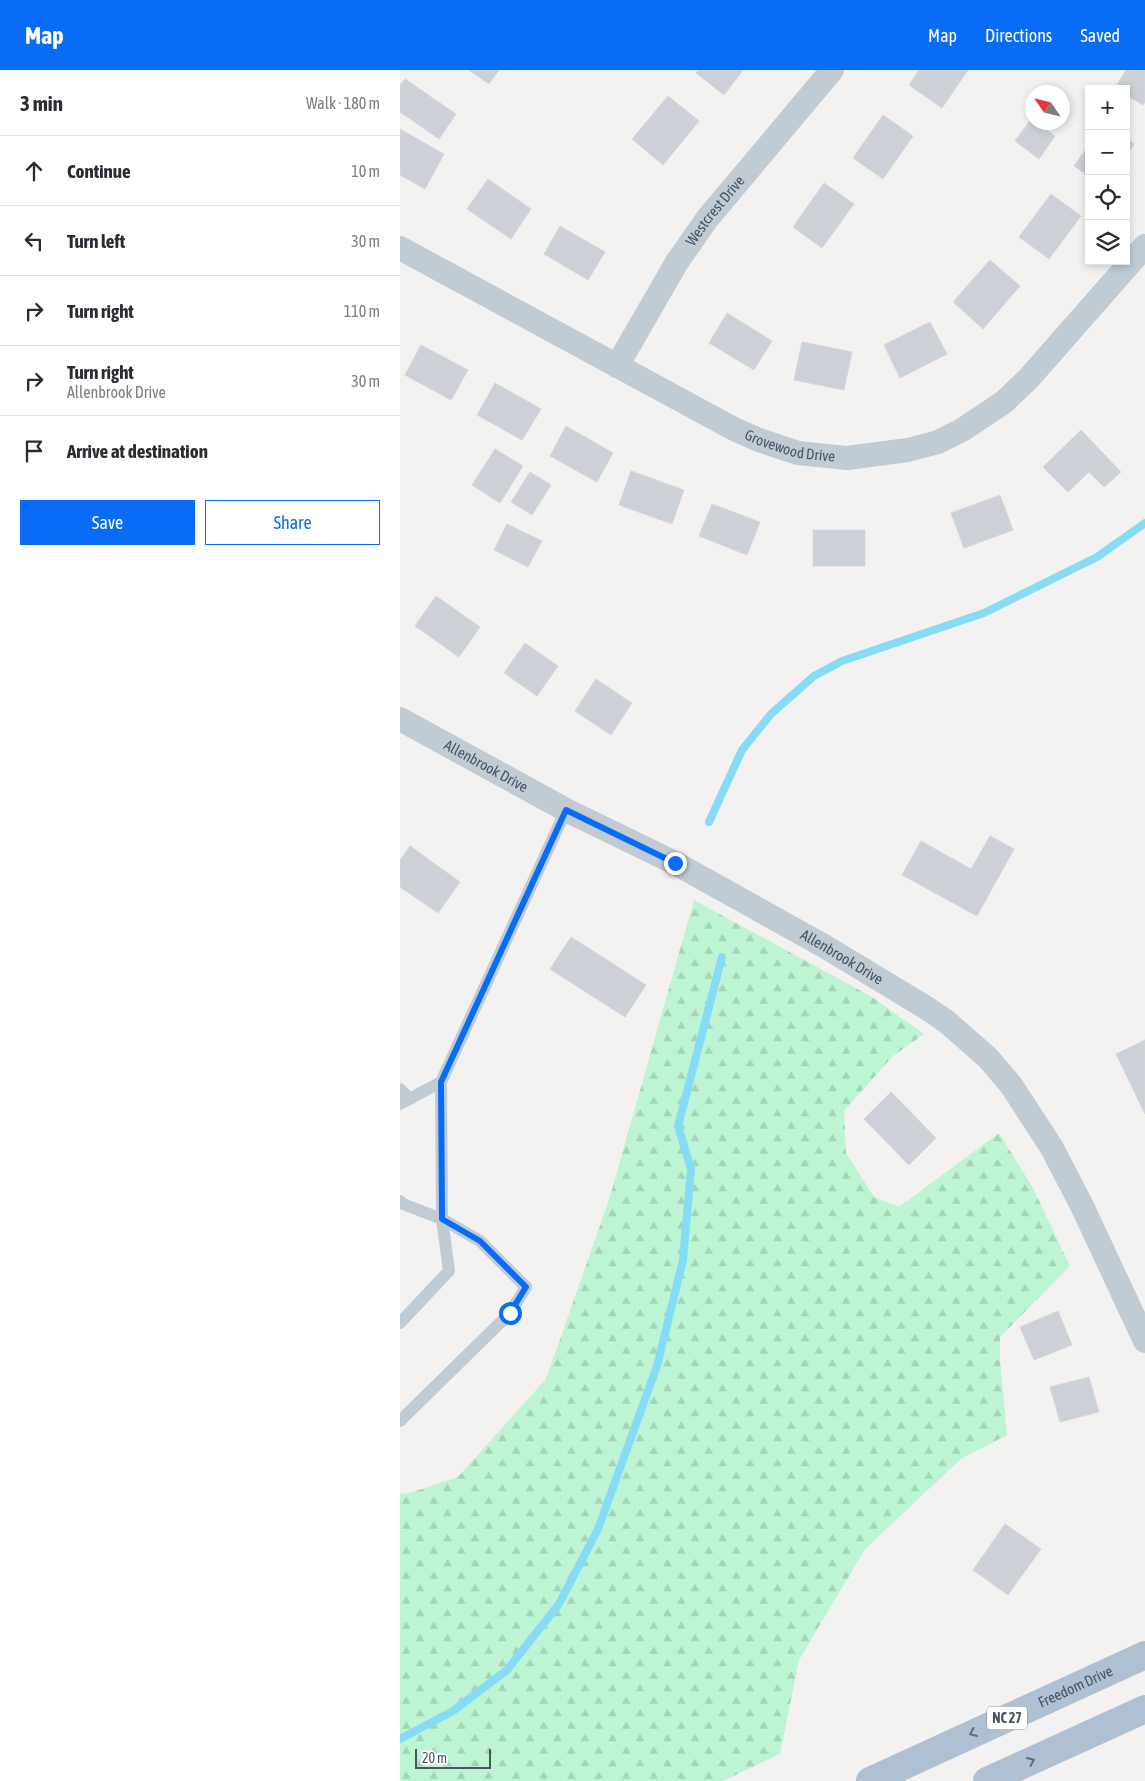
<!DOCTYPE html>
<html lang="en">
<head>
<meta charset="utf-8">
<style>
  body { margin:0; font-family:"Asap Condensed",sans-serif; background:#f2f2f3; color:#2b2b33 }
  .controls { position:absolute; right:15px; top:15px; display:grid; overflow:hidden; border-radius:0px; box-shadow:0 2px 8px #0003 }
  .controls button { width:45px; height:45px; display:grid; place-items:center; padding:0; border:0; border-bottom:1px solid #e1e1e2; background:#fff; color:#2b2b33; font:25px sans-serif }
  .compass { position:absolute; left:625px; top:15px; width:45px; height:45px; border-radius:50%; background:#fff; box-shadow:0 2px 8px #0003; rotate:305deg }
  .scale { position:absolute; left:15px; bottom:12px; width:76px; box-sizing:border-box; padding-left:5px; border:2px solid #475461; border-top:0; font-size:14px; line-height:18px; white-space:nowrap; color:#475461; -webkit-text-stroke:4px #fff; paint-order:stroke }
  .stop { position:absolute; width:15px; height:15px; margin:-11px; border:4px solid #086cf6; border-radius:50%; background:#fff }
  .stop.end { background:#086cf6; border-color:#fff; box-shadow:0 1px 5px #0008 }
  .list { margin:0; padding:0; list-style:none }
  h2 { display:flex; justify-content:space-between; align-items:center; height:65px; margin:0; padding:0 20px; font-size:21px }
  h2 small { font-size:16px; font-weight:400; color:#7c7c81 }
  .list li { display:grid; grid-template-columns:32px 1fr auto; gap:15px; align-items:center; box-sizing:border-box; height:70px; padding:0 20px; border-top:1px solid #e1e1e2 }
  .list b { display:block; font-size:19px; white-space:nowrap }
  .list p { margin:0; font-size:16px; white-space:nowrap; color:#7c7c81 }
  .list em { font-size:16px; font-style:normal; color:#7c7c81 }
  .actions { display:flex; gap:10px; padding:15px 20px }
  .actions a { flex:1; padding:11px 0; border:1px solid #086cf6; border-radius:0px; text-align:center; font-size:18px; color:#086cf6 }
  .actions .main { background:#086cf6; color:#fff }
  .icon { flex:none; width:28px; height:28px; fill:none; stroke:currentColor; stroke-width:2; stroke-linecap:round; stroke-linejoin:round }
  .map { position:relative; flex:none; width:745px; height:1711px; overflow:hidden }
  header { display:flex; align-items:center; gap:30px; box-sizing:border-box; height:70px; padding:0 25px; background:#086cf6; color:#fff }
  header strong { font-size:24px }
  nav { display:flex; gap:28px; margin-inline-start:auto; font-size:18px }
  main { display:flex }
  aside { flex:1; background:#fff }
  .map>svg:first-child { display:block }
  .forest { fill:url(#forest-firs) }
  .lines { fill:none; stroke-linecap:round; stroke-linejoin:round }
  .stream { stroke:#86dcf5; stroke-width:8 }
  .building { fill:#cdd0d6; stroke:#d5d7dd }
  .service { stroke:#c1cbd4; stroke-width:12 }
  .minor { stroke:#c1cbd4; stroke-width:24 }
  .primary { stroke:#afc0d2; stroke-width:28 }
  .oneway { stroke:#616f7d }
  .route { stroke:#086cf6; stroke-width:6 }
  .labels { text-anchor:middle; stroke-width:4; stroke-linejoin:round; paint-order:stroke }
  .shield { fill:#fff; stroke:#7e8790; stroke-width:1 }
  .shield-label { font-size:14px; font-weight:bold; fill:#475461 }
  .street-label { font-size:15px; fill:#475461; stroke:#fff }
</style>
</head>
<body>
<header>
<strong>Map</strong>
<nav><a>Map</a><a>Directions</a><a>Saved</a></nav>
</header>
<main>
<aside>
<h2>3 min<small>Walk · 180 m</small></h2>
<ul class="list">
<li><svg class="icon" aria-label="ahead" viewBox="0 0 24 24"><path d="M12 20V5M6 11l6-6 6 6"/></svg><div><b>Continue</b></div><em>10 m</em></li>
<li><svg class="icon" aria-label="left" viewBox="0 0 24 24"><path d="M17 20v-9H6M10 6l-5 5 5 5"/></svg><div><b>Turn left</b></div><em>30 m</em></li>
<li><svg class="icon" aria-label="right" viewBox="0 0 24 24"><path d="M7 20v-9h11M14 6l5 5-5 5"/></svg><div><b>Turn right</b></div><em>110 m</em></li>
<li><svg class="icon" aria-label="right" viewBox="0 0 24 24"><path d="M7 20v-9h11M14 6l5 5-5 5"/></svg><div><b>Turn right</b><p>Allenbrook Drive</p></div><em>30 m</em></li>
<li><svg class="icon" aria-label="arrive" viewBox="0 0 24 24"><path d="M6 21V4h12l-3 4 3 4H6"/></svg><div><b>Arrive at destination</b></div></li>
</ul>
<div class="actions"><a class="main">Save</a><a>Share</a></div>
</aside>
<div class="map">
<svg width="745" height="1711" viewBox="0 0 745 1711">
  <defs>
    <pattern id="forest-firs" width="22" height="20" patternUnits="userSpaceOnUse" patternTransform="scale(1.25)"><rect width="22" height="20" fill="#bdf4d3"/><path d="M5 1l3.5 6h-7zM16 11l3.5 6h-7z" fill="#a4d3b8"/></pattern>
  </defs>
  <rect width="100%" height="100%" fill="#f4f1f1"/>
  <polygon class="forest" points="294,830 472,927 524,964 492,987 444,1041 446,1083 474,1127 499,1137 599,1063 633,1118 670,1196 600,1267 600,1291 607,1365 562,1388 465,1479 399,1590 380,1684 323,1711 0,1711 0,1424 10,1423 58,1407 146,1309 209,1130"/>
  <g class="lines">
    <g class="stream">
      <polyline points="309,752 342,680 371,644 414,606 442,591 584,543 697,487 745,453"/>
      <polyline points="0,1669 53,1641 107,1600 159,1534 198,1459 257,1296 283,1190 291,1099 278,1056 322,887"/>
    </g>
  </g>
  <g class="building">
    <polygon points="69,0 99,0 89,14"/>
    <polygon points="298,0 343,0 324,25 296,3"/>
    <polygon points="519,0 568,0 542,38 509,15"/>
    <polygon points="726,0 745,0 745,32 743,35 726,25 726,19 715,18"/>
    <polygon points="5,9 56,44 39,69 0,42 0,15"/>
    <polygon points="268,26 299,51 263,95 232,69"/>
    <polygon points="483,45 513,66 483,109 453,88"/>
    <polygon points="631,49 632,52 636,52 655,66 639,89 615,71"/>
    <polygon points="0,59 44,84 25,119 0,105"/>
    <polygon points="726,68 734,74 726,85"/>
    <polygon points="689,75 689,106 674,96"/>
    <polygon points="88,109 131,139 111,169 67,139"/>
    <polygon points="424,113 454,134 422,178 393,157"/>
    <polygon points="651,124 681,146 649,189 619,167"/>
    <polygon points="160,156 205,182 188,210 144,184"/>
    <polygon points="590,190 620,216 583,259 553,232"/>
    <polygon points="327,243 372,271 354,300 309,273"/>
    <polygon points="530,252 547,284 500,308 484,275"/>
    <polygon points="402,272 452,282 444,320 394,310"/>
    <polygon points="21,275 68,300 51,330 5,305"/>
    <polygon points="95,313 141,339 122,370 77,345"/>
    <polygon points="166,356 213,383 197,412 150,386"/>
    <polygon points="681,360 721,402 704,417 689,402 668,422 643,397"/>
    <polygon points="95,379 123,396 100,433 72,415"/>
    <polygon points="231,401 284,420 272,454 219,435"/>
    <polygon points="130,402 151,415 132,445 111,432"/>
    <polygon points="600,425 613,460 564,478 551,443"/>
    <polygon points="312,434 360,452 347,485 299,466"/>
    <polygon points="107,454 142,471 128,497 94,480"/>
    <rect x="413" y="460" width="52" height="36"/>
    <polygon points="36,526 80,557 59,587 15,556"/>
    <polygon points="125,573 158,596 137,626 104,603"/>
    <polygon points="196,609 232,633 211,665 175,641"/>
    <polygon points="590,766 614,779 577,846 502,805 521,771 571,799"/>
    <polygon points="10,776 60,812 38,843 0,817 0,790"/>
    <polygon points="171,867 246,915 225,947 150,899"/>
    <polygon points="745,970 745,1044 716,984"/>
    <polygon points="491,1022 536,1068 509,1095 464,1049"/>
    <polygon points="658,1241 672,1275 634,1290 620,1257"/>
    <polygon points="689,1307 699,1342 660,1352 650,1317"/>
    <polygon points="605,1454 641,1479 608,1525 573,1500"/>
  </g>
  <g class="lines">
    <g class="service">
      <polyline points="0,1019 10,1029"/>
      <polyline points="0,1034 41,1012"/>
      <polyline points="0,1131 3,1134 42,1149 49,1201 0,1253"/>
      <polyline points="0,1351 110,1243 126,1217 80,1171 42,1149 41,1012 166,740"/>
    </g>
    <g class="minor">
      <path id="s1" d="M0,178L334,359L359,370L398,383L447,388L508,380L538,372L562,360L604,332L629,308L745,176"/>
      <path id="s2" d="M217,296L277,192L307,149L432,0"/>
      <path id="s3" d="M0,649L166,740L275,793L424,876L525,937L547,952L588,988L611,1015L652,1078L683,1138L745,1271"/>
    </g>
    <g class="primary">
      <path id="s4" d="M470,1711L745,1585"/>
      <polyline points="587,1711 745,1639"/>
    </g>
  </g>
  <defs><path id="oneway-chevron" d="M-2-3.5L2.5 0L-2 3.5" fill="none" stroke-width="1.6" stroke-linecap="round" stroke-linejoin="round" transform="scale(1.25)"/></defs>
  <g class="oneway">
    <use href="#oneway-chevron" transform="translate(573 1663) rotate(155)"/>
    <use href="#oneway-chevron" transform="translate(631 1691) rotate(-25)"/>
  </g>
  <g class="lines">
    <polyline class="route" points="110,1243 126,1217 80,1171 42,1149 41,1012 166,740 275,793"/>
  </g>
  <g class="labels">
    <rect class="shield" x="587" y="1636.5" width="40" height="23" rx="4"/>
    <g class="shield-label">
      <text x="607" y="1653">NC 27</text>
    </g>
    <g class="street-label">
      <text dy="5" stroke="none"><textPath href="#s2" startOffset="184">Westcrest Drive</textPath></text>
      <text dy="5" stroke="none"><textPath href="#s1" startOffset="439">Grovewood Drive</textPath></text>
      <text dy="5" stroke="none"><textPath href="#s3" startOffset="98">Allenbrook Drive</textPath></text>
      <text dy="5" stroke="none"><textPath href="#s3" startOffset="502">Allenbrook Drive</textPath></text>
      <text dy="5" stroke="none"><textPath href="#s4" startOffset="226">Freedom Drive</textPath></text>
    </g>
  </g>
</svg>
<div class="controls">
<button>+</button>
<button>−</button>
<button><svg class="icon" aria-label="locate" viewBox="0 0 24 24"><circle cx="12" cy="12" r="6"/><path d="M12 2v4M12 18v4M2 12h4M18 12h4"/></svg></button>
<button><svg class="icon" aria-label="layers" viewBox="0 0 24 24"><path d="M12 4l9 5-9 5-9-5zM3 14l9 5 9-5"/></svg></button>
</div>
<svg class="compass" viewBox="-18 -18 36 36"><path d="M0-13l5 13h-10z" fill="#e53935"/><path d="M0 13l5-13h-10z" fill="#7c7c81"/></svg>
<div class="scale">20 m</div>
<div class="stop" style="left:110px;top:1243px"></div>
<div class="stop end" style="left:275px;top:793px"></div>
</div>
</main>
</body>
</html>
